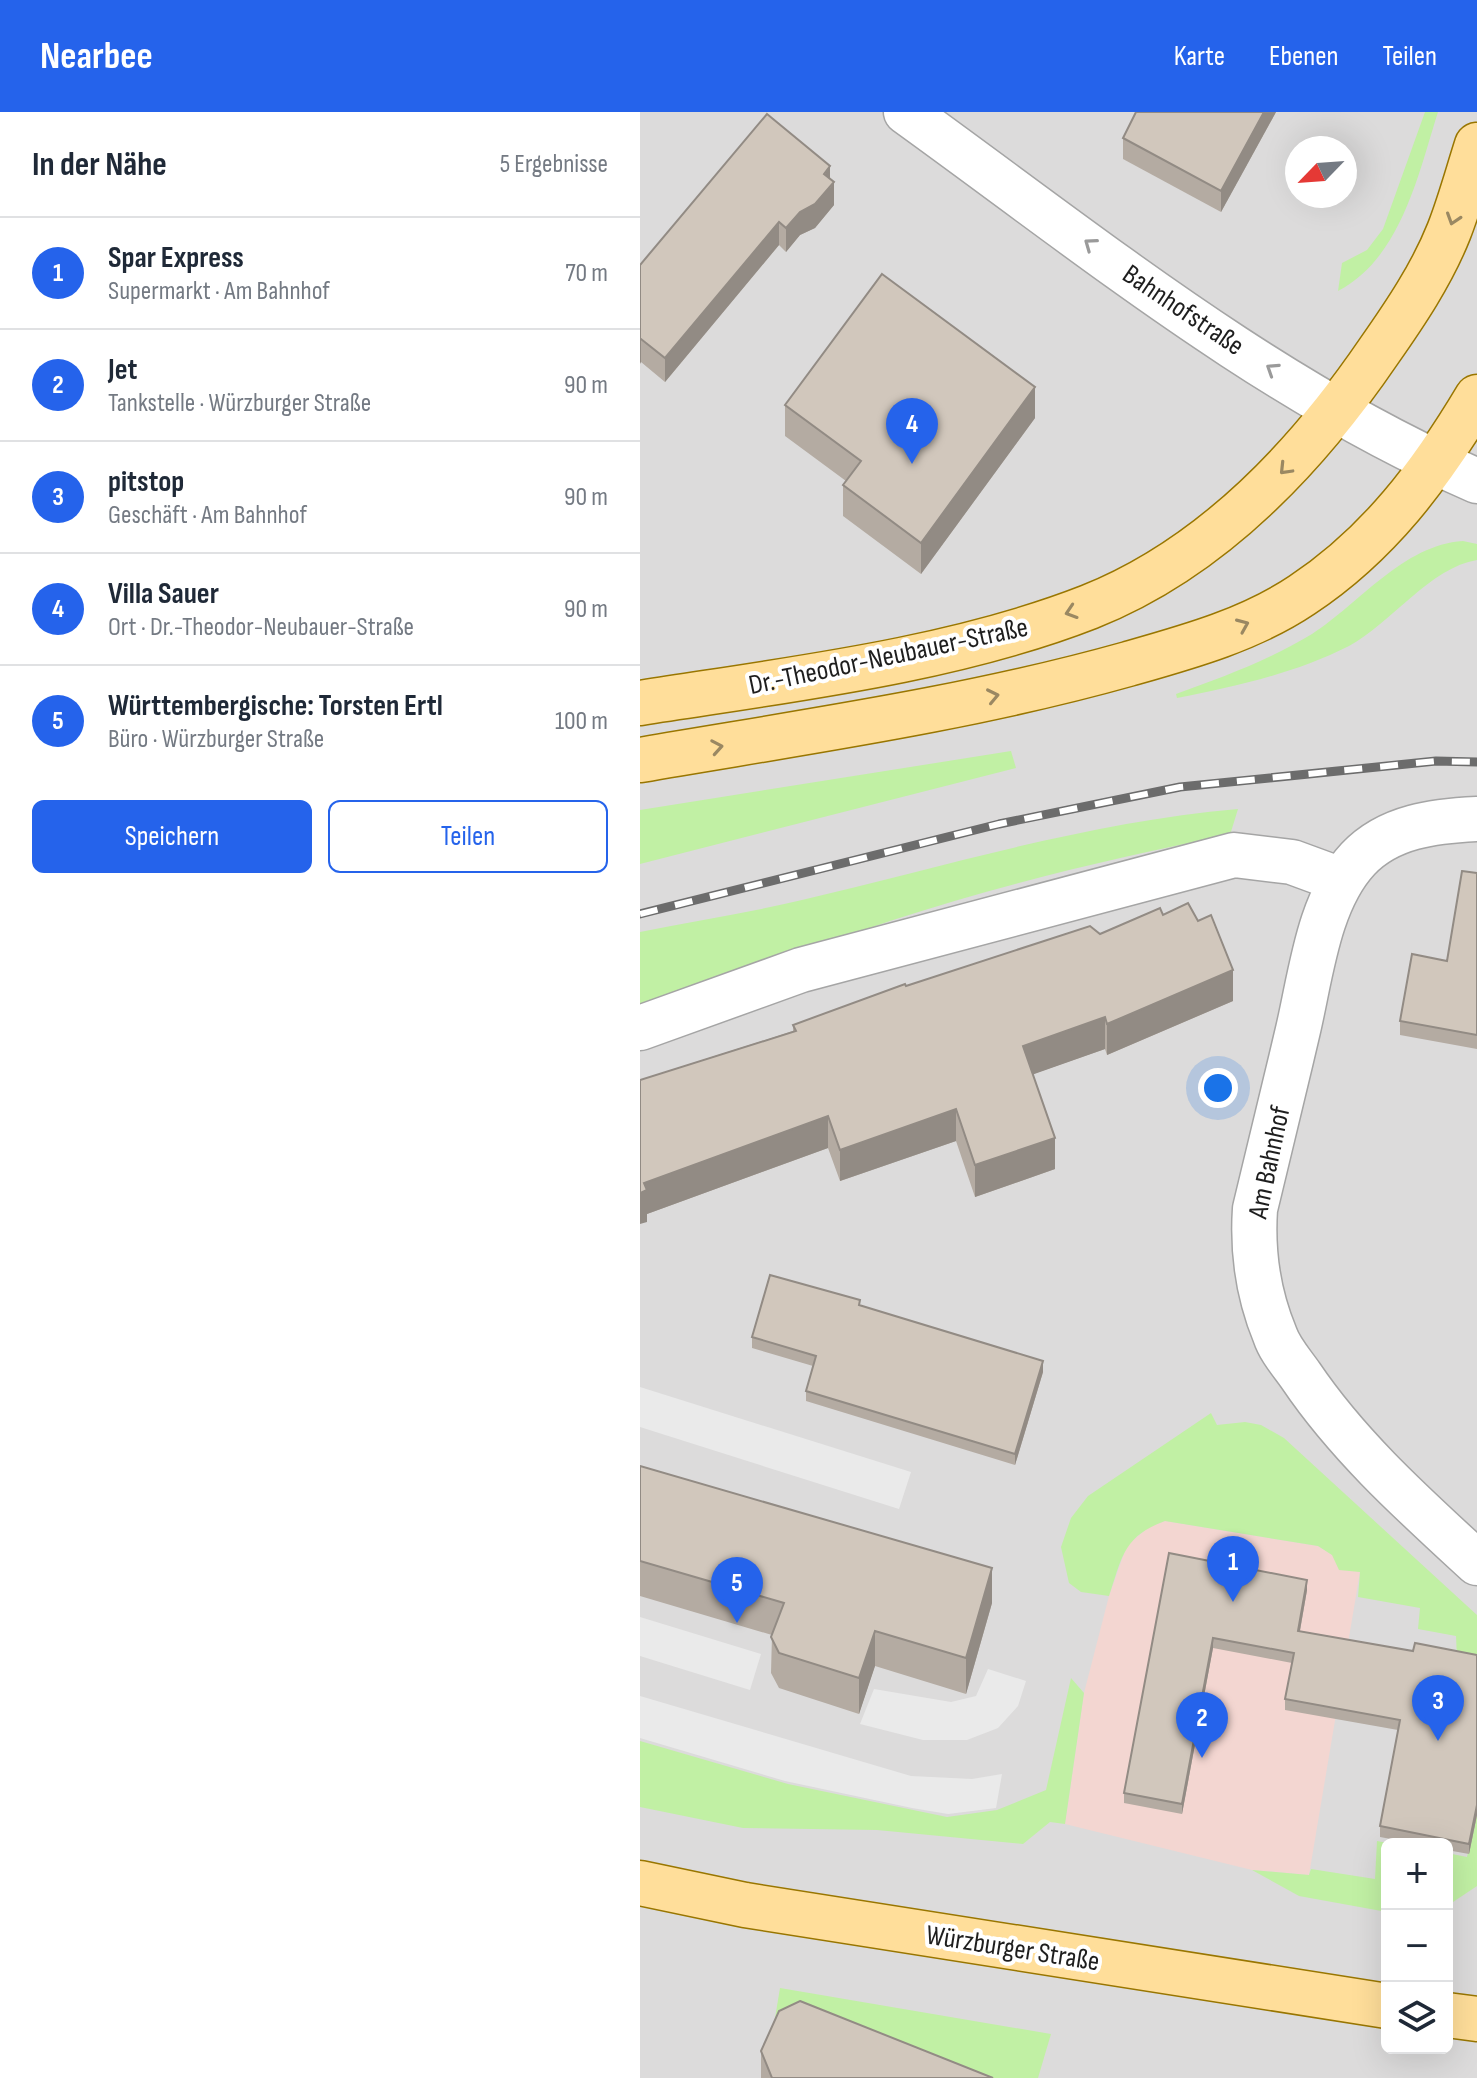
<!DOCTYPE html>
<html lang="de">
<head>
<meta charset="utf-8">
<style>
  body { margin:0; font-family:"Sofia Sans Condensed",sans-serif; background:#f6f6f7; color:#1f2937 }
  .controls { position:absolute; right:24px; bottom:24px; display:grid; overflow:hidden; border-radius:12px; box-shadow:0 8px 32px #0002 }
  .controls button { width:72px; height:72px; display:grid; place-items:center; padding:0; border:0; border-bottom:2px solid #e0e1e3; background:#fff; color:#1f2937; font:40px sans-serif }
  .compass { position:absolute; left:645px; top:24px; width:72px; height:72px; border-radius:50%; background:#fff; box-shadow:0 8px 32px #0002; rotate:245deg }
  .you { position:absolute; left:578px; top:976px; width:28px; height:28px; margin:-20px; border:6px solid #fff; border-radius:50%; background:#1a73e8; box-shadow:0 0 0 12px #1a73e833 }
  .badge { display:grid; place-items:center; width:52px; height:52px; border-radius:50%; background:#2563eb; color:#fff; font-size:26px; font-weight:700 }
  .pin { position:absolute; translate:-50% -66px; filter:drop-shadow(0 2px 4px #0008) }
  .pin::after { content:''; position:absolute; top:42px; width:28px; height:24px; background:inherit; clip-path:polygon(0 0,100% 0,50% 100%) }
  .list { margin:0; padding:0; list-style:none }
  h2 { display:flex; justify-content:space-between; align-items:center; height:104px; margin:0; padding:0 32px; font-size:34px }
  h2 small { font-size:26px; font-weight:400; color:#747a83 }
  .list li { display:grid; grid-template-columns:52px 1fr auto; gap:24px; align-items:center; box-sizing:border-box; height:112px; padding:0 32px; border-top:2px solid #e0e1e3 }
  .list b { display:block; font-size:30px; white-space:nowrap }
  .list p { margin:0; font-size:26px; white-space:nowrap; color:#747a83 }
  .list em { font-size:26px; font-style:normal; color:#747a83 }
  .actions { display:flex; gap:16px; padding:24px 32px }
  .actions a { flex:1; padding:18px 0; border:2px solid #2563eb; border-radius:12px; text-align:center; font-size:28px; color:#2563eb }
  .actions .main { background:#2563eb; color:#fff }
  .icon { flex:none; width:44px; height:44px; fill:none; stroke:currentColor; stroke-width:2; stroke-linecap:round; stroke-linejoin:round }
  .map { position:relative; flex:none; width:837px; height:1966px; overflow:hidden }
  header { display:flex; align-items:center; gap:48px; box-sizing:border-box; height:112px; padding:0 40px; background:#2563eb; color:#fff }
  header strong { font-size:38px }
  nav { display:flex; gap:44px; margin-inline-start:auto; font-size:28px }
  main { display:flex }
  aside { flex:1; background:#fff }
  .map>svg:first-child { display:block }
  .residential { fill:#dcdbdb; fill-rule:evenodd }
  .commercial { fill:#f3d6d1 }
  .grass { fill:#c1f0a4 }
  .parking { fill:#eaeaea }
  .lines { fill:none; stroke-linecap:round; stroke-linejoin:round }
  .minor-casing { stroke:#a5a5a5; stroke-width:47 }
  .major-casing { stroke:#997600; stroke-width:47 }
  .minor { stroke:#fff; stroke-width:44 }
  .major { stroke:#ffde9a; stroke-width:44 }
  .rail-casing { stroke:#6c6c6c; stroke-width:9 }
  .rail { stroke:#fff; stroke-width:6; stroke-dasharray:18; stroke-linecap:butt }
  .wall { fill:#b4aba2 }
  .shaded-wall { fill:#928b84 }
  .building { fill:#d1c7bc; stroke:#928b84; stroke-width:2 }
  .oneway { stroke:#9a8862 }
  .oneway2 { stroke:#9a9a9a }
  .labels { text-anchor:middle; stroke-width:8; stroke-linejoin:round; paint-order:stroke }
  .street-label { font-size:28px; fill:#1e1e1e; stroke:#fff }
</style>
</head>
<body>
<header>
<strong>Nearbee</strong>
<nav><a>Karte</a><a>Ebenen</a><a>Teilen</a></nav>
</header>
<main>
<aside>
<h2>In der Nähe<small>5 Ergebnisse</small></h2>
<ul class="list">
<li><span class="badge">1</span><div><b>Spar Express</b><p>Supermarkt · Am Bahnhof</p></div><em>70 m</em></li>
<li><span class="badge">2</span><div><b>Jet</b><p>Tankstelle · Würzburger Straße</p></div><em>90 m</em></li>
<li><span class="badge">3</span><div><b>pitstop</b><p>Geschäft · Am Bahnhof</p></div><em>90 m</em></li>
<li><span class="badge">4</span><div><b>Villa Sauer</b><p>Ort · Dr.-Theodor-Neubauer-Straße</p></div><em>90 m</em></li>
<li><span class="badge">5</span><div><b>Württembergische: Torsten Ertl</b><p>Büro · Würzburger Straße</p></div><em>100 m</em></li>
</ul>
<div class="actions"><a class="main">Speichern</a><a>Teilen</a></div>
</aside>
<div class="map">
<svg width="837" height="1966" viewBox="0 0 837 1966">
  <rect width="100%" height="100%" fill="#f0ede3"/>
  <path class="residential" d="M0,0H837V1966H0ZM657,36H705V84H657ZM747,1732H807V1936H747Z"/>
  <polygon class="commercial" points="525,1409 678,1434 720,1460 669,1763 612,1758 425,1712 444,1581 469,1484 487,1433 509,1415"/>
  <g class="grass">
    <path d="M785,0H798C778,63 761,146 698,179L702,151L727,138L743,117Z"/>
    <path d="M823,429L837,432V448C791,455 750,512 709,534C656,561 594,575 537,586L536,582C583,565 629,548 672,522C720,491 763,433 823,429Z"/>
    <polygon points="371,639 376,656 0,752 0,698"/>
    <path d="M598,697L590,723C476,745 364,772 253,808C168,836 86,871 0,898V820C54,809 108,801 162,788C306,754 449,710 598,697Z"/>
    <path d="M571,1301L577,1313L605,1310L621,1313L644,1326L837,1503V1550L817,1546L816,1524L778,1517L780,1496L718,1485L720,1460L699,1458L692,1443L678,1434L525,1409C483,1424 482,1446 469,1484L441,1480L429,1471L421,1435L431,1406L448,1384Z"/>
    <polygon points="431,1566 444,1581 425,1712 410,1710 383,1732 237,1718 103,1716 0,1695 0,1629 148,1672 307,1705 357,1698 406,1678"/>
    <polygon points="837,1698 837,1774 807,1794 807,1741 827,1745"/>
    <polygon points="737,1729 753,1732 747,1732 747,1800 659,1784 612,1758 669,1763 671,1757 735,1767"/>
    <polygon points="140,1876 411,1922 398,1966 290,1966 132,1924"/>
  </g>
  <g class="parking">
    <polygon points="0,1275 271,1360 259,1397 0,1315"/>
    <polygon points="0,1505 121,1542 110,1578 0,1544"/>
    <polygon points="348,1557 386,1569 378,1594 358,1616 327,1628 283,1628 220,1612 234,1577 311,1590 336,1584"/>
    <polygon points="0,1584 271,1664 332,1667 362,1662 356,1696 308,1702 272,1696 145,1669 0,1626"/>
  </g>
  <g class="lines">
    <defs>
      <g id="minor">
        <path d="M266,0C449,132 629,279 837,369"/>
        <path d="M837,707C795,709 749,714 718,747C678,790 671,863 658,918C644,978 629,1038 615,1097C612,1142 618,1182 635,1223C640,1238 652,1251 661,1264C709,1335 774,1393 837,1451"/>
        <polyline points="0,916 161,858 594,743 652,750 701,768"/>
      </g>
      <g id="major">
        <path d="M0,591C146,568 311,549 449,495C572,446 666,346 739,239C765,202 792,162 809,119C820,91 828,61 837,33"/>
        <path d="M0,648C163,620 328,597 488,552C548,535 610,518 662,483C739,432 791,362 837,285"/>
        <polyline points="0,1771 105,1793 747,1894"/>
        <polyline points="807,1903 837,1907"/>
      </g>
    </defs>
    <use href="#minor" class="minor-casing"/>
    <use href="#major" class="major-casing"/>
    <use href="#minor" class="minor"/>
    <use href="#major" class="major"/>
    <defs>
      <polyline id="rail" points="0,802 359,712 540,675 796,649 837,650"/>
    </defs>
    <use href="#rail" class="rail-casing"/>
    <use href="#rail" class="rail"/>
  </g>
  <g class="wall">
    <polygon points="496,0 636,0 581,100 483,47 483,26"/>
    <polygon points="190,66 194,93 175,116 160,123 146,140 139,133 25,270 1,250 0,153"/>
    <polygon points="145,293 395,306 281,462 203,404 203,373 206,369 145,324"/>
    <polygon points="837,761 837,937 760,923 760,909 807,849"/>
    <polygon points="523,803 593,889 467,943 465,937 393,962 415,1057 335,1085 316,1029 200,1069 188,1036 7,1102 7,1110 0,968 153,919 153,913 266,874 460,822"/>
    <polygon points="220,1193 403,1260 375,1353 166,1289 166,1279 173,1254 112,1236 112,1225"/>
    <polygon points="0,1354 352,1491 326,1582 235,1554 219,1602 139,1576 131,1561 132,1523 0,1484"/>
    <polygon points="529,1441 667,1478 660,1519 773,1539 837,1543 837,1703 829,1742 807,1738 807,1732 778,1732 740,1725 740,1714 758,1618 645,1598 645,1587 652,1551 573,1536 542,1702 484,1691 484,1681"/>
    <polygon points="121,1939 353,1966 121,1966"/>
  </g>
  <g class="shaded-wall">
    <polygon points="624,0 636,0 581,100 581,79"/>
    <polygon points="190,54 190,76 194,70 194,93 175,116 160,123 146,140 146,116 160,100"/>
    <polygon points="139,110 139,133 25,270 25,246"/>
    <polygon points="1,227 1,250 0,252 0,228"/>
    <polygon points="395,275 395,306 281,462 281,431"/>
    <polygon points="593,858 593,889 467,943 467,912"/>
    <polygon points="465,905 465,937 383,966 383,934"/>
    <polygon points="316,997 316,1029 200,1069 200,1038"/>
    <polygon points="188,1004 188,1036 7,1102 7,1110 0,1112 0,1081 4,1071"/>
    <polygon points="415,1026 415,1057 335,1085 335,1053"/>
    <polygon points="403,1249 403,1260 375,1353 375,1342"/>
    <polygon points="352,1456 352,1491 326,1582 326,1546"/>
    <polygon points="667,1468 667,1478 658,1529 658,1519"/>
    <polygon points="235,1519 235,1554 219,1602 219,1566"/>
    <polygon points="573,1526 573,1536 542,1702 542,1692"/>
    <polygon points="837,1693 837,1703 829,1742 829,1732"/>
  </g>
  <g class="building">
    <polygon points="496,0 624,0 581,79 483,26"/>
    <polygon points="127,2 190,54 184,62 194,70 175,92 160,100 146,116 139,110 25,246 1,227 0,228 0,153"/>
    <polygon points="242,162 395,275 281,431 203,373 221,349 145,293"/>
    <polygon points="822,759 837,761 837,923 760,909 772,842 807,849"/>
    <polygon points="548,791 558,809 571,803 593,858 467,912 465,905 383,934 415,1026 335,1053 316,997 200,1038 188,1004 4,1071 7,1078 0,1081 0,968 156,919 153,913 265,872 266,874 450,814 460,822 520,796 523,803"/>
    <polygon points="130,1163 220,1188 219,1193 403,1249 375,1342 166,1279 176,1244 112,1225"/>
    <polygon points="0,1354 352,1456 326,1546 235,1519 219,1566 139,1541 131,1525 144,1491 0,1449"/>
    <polygon points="529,1441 667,1468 658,1519 773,1539 775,1531 837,1543 837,1693 829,1732 740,1714 760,1608 645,1587 654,1541 573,1526 542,1692 484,1681"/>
    <polygon points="160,1889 353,1966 132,1966 121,1939 139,1899"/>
  </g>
  <defs><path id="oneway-chevron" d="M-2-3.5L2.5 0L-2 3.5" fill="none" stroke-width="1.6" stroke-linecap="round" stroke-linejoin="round" transform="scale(2)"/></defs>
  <g class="oneway">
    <use href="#oneway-chevron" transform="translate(813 107) rotate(108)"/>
    <use href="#oneway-chevron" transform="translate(645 357) rotate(134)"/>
    <use href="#oneway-chevron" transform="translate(431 500) rotate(162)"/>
    <use href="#oneway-chevron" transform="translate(603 513) rotate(-23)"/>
    <use href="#oneway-chevron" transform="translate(353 584) rotate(-12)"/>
    <use href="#oneway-chevron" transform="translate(77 635) rotate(-10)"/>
  </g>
  <g class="oneway2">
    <use href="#oneway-chevron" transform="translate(450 132) rotate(-144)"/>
    <use href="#oneway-chevron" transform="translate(632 257) rotate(-147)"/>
  </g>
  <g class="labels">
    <g class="street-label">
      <text transform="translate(544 197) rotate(34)" y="10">Bahnhofstraße</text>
      <text transform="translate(248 543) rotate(-12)" y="10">Dr.-Theodor-Neubauer-Straße</text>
      <text transform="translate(628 1050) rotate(-78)" y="10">Am Bahnhof</text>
      <text transform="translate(373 1835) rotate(9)" y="10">Würzburger Straße</text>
    </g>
  </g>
</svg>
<div class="controls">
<button>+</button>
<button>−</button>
<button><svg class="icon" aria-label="layers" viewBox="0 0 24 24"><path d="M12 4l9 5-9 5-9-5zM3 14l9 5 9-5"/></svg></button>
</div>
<svg class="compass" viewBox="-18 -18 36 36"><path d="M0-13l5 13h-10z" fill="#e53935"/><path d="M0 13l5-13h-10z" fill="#747a83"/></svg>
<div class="you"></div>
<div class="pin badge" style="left:593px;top:1490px">1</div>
<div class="pin badge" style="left:562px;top:1646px">2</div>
<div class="pin badge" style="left:798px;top:1629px">3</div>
<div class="pin badge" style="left:272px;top:352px">4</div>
<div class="pin badge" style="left:97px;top:1511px">5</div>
</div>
</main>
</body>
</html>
